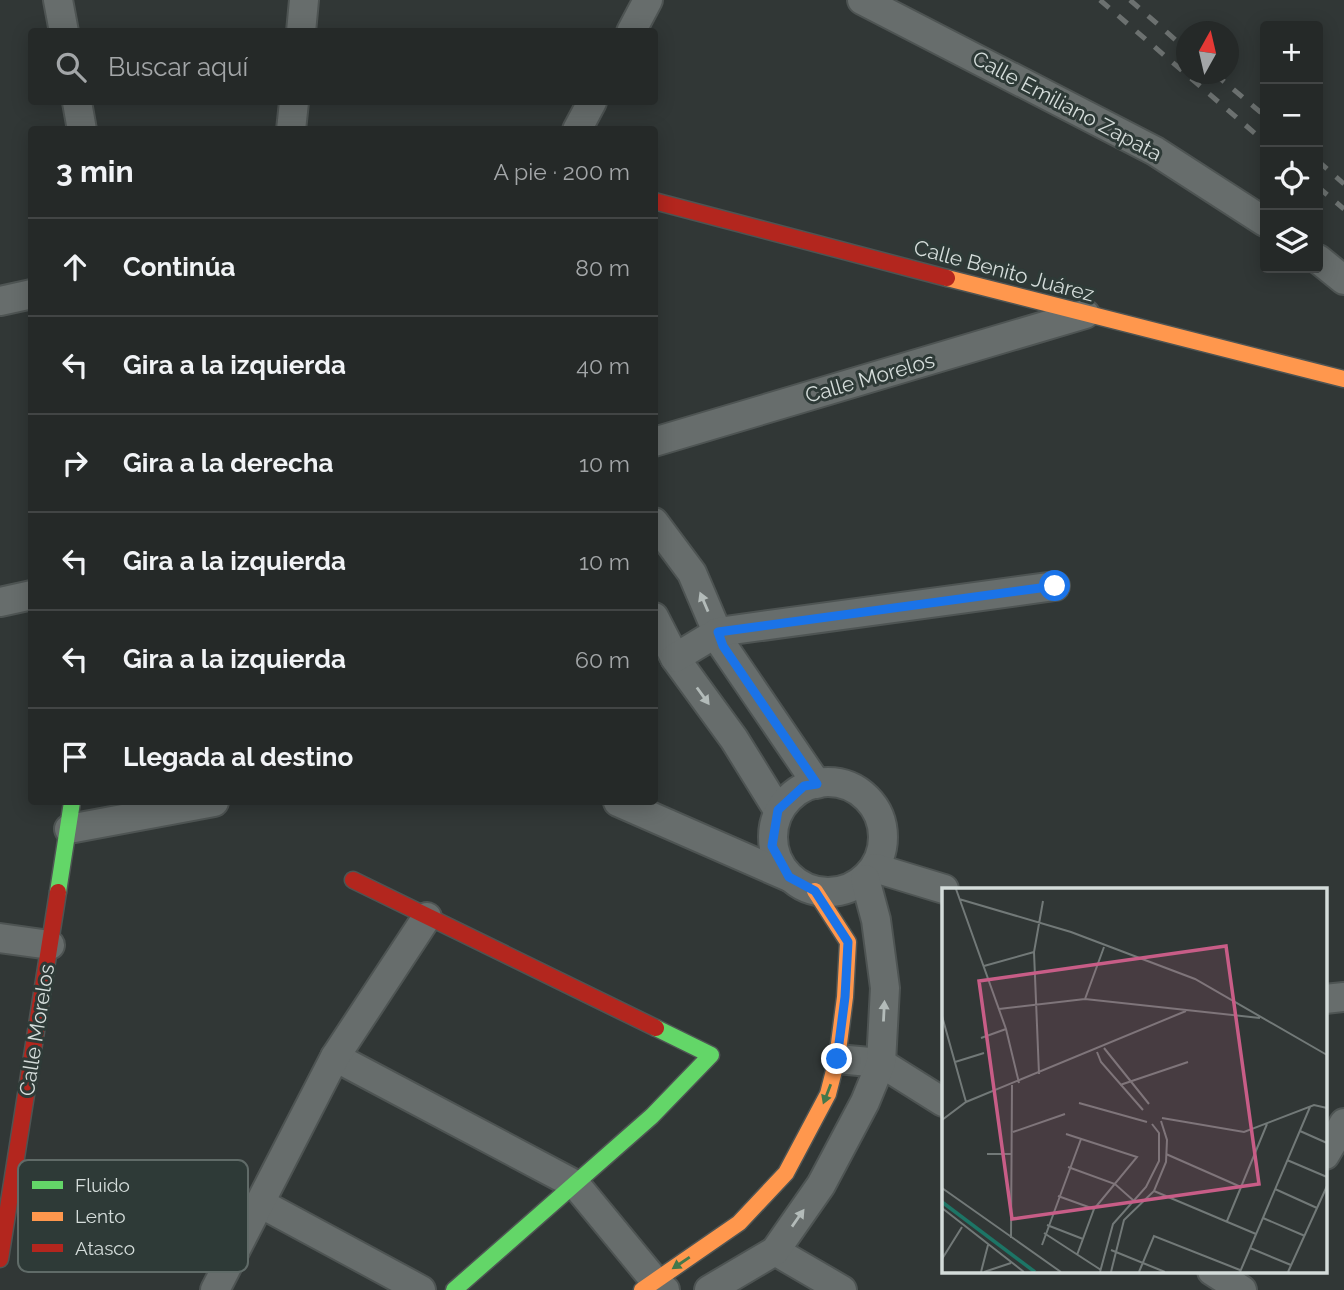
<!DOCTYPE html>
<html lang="es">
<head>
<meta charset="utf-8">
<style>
  body { margin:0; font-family:Raleway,sans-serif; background:#313534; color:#f1f3f6 }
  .controls { position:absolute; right:21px; top:21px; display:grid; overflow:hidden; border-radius:7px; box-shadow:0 4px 18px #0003 }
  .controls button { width:63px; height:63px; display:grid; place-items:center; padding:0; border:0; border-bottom:2px solid #424545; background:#252928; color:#f1f3f6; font:35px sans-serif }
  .compass { position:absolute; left:1176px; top:21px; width:63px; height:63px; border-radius:50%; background:#252928; box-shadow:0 4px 18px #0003; rotate:8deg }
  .stop { position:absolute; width:21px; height:21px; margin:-16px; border:5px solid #1a73e8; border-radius:50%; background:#fff }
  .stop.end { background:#1a73e8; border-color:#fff; box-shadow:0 2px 7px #0008 }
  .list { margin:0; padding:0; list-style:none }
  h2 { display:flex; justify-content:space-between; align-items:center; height:91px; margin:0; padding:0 28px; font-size:30px }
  h2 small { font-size:23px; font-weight:400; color:#a3a6a8 }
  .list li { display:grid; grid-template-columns:46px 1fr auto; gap:21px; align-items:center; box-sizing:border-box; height:98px; padding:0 28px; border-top:2px solid #424545 }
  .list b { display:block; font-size:26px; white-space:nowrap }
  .list em { font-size:23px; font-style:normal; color:#a3a6a8 }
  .icon { flex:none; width:38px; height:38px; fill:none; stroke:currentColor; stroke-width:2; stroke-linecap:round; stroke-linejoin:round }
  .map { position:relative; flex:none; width:1344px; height:1290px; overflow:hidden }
  .search { position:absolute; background:#252928; box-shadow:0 4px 18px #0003; left:28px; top:28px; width:630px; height:77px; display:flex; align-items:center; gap:18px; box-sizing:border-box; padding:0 24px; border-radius:7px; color:#a3a6a8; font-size:26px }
  .panel { position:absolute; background:#252928; box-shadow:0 4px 18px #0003; left:28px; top:126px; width:630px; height:679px; border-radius:7px }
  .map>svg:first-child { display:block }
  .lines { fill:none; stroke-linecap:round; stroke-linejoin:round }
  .street-casing { stroke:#4e5453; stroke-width:32 }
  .fast-casing { stroke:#4e5453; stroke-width:19 }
  .slow-casing { stroke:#4e5453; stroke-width:19 }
  .jam-casing { stroke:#4e5453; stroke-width:19 }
  .street { stroke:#676d6c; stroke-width:28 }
  .fast { stroke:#63d668; stroke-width:16 }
  .slow { stroke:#ff974d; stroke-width:16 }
  .jam { stroke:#b3261e; stroke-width:16 }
  .rail { stroke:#6c7170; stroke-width:5; stroke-dasharray:12 12; stroke-linecap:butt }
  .oneway { fill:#b3bbb9 }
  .oneway2 { fill:#43784b }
  .route { stroke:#1a73e8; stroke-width:9 }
  .labels { text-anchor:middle; stroke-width:6; stroke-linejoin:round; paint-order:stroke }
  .street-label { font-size:21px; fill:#d4dcda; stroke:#2e3a37 }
  .inset-river { fill:none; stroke:#1d7566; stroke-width:3.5 }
  .inset-road { fill:none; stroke:#727978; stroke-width:2 }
  .view { fill:#c85d87; fill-opacity:0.15; stroke:#c85d87; stroke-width:3.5 }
  .inset-edge { fill:none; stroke:#d4dcda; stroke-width:3.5 }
  .key { fill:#2e3a37; stroke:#606b68; stroke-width:2 }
  .key-label { font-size:19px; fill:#d4dcda }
</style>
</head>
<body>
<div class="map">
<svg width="1344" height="1290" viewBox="0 0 1344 1290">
  <rect width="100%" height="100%" fill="#313736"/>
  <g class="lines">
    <defs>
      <g id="street">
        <polyline points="58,0 64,32"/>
        <polyline points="862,0 1155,151 1265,222"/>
        <polyline points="301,32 304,0"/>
        <polyline points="631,32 648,0"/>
        <polyline points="77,102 82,130"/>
        <polyline points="291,130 294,102"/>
        <polyline points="577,130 592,102"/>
        <polyline points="1318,259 1344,280"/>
        <polyline points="0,301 32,294"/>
        <polyline points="654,442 1085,314"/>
        <polyline points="654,522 692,573 723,646 817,784"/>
        <polyline points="0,602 32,595"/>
        <polyline points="654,617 675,658 734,739 778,810"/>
        <polyline points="675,658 718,632 1055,586"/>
        <circle cx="828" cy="837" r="55"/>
        <polyline points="618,802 789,877"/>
        <polyline points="69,829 214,802"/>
        <polyline points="875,868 944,889"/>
        <polyline points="0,938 50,945"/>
        <polyline points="1325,999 1344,997"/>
        <polyline points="335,1057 576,1185 655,1281 665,1290"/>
        <polyline points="837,1059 881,1063 943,1102"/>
        <polyline points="1325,1155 1344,1123"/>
        <polyline points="260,1203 421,1290"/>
        <polyline points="775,1251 842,1290"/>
        <polyline points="1212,1271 1242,1290"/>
        <polyline points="215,1290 335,1057 427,917"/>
        <polyline points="709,1290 775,1251 821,1185 865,1102 881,1063 885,988 876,920 865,879"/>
      </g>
      <g id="fast">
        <polyline points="58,892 72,802"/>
        <polyline points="454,1290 652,1116 711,1055 656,1028"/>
      </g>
      <g id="slow">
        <polyline points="947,278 1344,379"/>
        <polyline points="642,1290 739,1223 786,1173 828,1094 837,1059 845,997 848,942 815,891"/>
      </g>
      <g id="jam">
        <polyline points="654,201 947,278"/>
        <polyline points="353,880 656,1028"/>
        <polyline points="0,1259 58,892"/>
      </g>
    </defs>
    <use href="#street" class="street-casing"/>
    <use href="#fast" class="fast-casing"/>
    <use href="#slow" class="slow-casing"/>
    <use href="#jam" class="jam-casing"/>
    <use href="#street" class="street"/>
    <use href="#fast" class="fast"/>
    <use href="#slow" class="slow"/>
    <use href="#jam" class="jam"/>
    <g class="rail">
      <polyline points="1100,0 1265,142"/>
      <polyline points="1130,0 1186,49"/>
      <polyline points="1215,74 1265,116"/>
      <polyline points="1318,161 1344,184"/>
      <polyline points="1318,187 1344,209"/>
    </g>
  </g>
  <defs><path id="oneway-solid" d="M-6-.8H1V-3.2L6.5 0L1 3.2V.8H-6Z" transform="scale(1.75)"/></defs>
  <g class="oneway">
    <use href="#oneway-solid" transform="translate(704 602) rotate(-113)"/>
    <use href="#oneway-solid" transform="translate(703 696) rotate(54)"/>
    <use href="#oneway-solid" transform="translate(884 1011) rotate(-87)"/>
    <use href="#oneway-solid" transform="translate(798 1218) rotate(-55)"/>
  </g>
  <g class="oneway2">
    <use href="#oneway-solid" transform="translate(827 1094) rotate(111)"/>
    <use href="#oneway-solid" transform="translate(681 1263) rotate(146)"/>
  </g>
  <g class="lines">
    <polyline class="route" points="837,1059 845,997 848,942 815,891 789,877 772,846 778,810 804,786 817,784 723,646 718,632 1055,586"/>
  </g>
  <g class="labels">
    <g class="street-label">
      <text transform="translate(1067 106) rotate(28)" y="7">Calle Emiliano Zapata</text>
      <text transform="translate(1004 271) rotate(15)" y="7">Calle Benito Juárez</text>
      <text transform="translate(870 378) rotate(-16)" y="7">Calle Morelos</text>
      <text transform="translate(37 1030) rotate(-81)" y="7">Calle Morelos</text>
    </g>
  </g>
  <g transform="translate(942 888)">
    <rect width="385" height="385" fill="#313736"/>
    <path class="inset-river" d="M0,314L93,384"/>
    <path class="inset-road" d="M14,1L64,141L77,195M17,11L129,44L253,91L385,167M42,78L92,64M143,111L162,59M57,121L143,111L318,130M0,128L24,214M39,150L64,141M162,160L207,216M155,164L159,174L201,222M13,174L42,165M97,186L92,64L101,13M178,197L246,174M137,215L205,234M220,230L302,244L372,217L385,220M0,232L24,214L244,123M358,243L385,255M71,244L123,226M124,246L195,269L152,321L135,367M45,266H70M224,266L299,299M345,272L385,289M126,279L173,296L192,313M0,300L119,384M333,301L375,320M212,303L314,346M116,308L152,321M0,320L82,384M321,330L363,348M285,333L325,236M105,337L141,351M102,345L159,382M69,350L70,197M100,357L139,251M308,360L349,377M169,362L223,384M0,371L20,339M39,384L46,357M42,384L69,375M158,384L171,336L204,299L217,273V245L210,236M169,384L182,332L212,303L224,274L225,252L219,233M197,384L212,348L298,382M298,384L368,219M346,384L385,298"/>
    <path class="view" d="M284,58L317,296L70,331L37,93Z"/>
    <rect width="385" height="385" class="inset-edge"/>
  </g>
  <rect x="18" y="1160" width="230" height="112" rx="10" class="key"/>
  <rect x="32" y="1181" width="31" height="8" fill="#63d668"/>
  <rect x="32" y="1212" width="31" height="9" fill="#ff974d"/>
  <rect x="32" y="1244" width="31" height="8" fill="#b3261e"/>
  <g class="key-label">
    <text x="75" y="1192">Fluido</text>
    <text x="75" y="1223">Lento</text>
    <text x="75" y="1255">Atasco</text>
  </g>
</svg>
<div class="controls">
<button>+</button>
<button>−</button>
<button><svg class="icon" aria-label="locate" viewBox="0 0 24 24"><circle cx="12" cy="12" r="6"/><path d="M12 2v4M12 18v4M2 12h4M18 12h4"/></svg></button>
<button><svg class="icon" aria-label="layers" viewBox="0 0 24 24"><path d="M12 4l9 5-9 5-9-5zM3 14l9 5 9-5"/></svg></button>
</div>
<svg class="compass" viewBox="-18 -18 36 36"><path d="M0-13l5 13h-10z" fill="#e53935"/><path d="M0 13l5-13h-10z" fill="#a3a6a8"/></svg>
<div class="stop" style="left:1055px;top:586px"></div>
<div class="stop end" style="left:837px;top:1059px"></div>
<div class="search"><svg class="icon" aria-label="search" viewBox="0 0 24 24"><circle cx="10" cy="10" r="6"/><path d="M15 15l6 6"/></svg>Buscar aquí</div>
<section class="panel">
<h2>3 min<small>A pie · 200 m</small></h2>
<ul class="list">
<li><svg class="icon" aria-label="ahead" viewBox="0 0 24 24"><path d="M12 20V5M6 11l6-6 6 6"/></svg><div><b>Continúa</b></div><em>80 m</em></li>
<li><svg class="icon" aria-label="left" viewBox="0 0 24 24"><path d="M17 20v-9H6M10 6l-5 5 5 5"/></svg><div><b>Gira a la izquierda</b></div><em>40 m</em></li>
<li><svg class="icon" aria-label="right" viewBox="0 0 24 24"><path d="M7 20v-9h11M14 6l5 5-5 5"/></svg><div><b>Gira a la derecha</b></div><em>10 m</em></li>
<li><svg class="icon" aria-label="left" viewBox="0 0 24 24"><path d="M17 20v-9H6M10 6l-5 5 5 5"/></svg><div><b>Gira a la izquierda</b></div><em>10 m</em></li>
<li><svg class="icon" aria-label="left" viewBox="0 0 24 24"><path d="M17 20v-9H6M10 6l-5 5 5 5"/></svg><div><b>Gira a la izquierda</b></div><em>60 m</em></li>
<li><svg class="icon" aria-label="arrive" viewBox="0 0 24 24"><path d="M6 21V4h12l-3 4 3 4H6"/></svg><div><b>Llegada al destino</b></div></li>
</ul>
</section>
</div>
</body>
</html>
